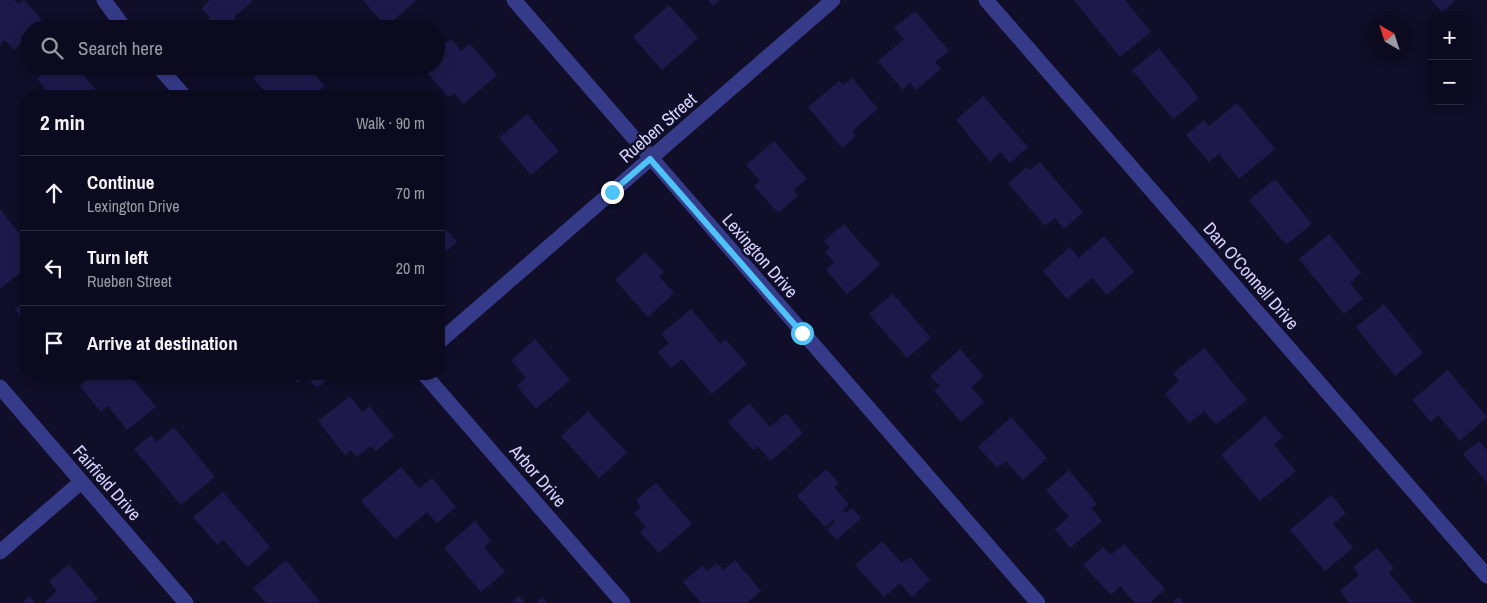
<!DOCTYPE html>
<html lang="en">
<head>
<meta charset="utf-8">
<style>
  body { margin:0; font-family:"Archivo Narrow",sans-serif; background:#1a182b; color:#f1f3f6 }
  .controls { position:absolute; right:15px; top:15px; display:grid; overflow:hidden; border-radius:10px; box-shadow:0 2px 12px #0003 }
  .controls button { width:45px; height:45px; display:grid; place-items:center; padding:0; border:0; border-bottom:1px solid #2c2b3c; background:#0c0a1e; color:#f1f3f6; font:25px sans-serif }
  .compass { position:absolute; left:1367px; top:15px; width:45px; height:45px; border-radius:50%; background:#0c0a1e; box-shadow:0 2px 12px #0003; rotate:321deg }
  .stop { position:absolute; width:15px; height:15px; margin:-11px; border:4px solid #4fc3f7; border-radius:50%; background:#fff }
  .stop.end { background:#4fc3f7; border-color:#fff; box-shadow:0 1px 5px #0008 }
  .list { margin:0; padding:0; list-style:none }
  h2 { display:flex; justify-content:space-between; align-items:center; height:65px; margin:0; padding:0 20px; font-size:21px }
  h2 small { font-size:16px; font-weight:400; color:#9a9aa4 }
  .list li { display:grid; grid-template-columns:32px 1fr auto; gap:15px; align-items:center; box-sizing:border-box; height:75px; padding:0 20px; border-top:1px solid #2c2b3c }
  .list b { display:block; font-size:19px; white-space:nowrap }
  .list p { margin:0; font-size:16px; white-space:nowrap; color:#9a9aa4 }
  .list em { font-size:16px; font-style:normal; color:#9a9aa4 }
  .icon { flex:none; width:28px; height:28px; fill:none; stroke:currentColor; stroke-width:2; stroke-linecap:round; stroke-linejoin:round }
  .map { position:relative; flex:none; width:1487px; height:603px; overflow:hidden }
  .search { position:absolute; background:#0c0a1e; box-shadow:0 2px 12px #0003; left:20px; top:20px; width:425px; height:55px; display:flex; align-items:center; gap:12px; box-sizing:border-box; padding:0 18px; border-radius:28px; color:#9a9aa4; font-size:19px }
  .panel { position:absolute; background:#0c0a1e; box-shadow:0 2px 12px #0003; left:20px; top:90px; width:425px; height:290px; border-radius:20px }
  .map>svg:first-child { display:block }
  .building { fill:#1e194a }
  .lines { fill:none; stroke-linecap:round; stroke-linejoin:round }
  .street { stroke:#363b89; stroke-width:15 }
  .route { stroke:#4fc3f7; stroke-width:6 }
  .labels { text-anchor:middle; stroke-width:5; stroke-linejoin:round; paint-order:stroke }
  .street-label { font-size:18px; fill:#d5d4ff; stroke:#100e28 }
</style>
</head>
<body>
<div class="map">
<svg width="1487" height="603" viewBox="0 0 1487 603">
  <rect width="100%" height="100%" fill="#100e28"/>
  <g class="building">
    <polygon points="0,0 14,0 18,4 24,0 45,24 38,29 29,29 29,37 14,50 5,40 0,45"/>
    <polygon points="210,0 250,0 252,2 234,17 242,27 240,29 208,29 204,23 210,18 202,8"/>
    <polygon points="363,0 417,0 386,27"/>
    <polygon points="708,0 720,0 713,6"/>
    <polygon points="1074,0 1125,0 1151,32 1120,57"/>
    <polygon points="1431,0 1456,0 1442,12"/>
    <polygon points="669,5 698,38 662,70 633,37"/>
    <polygon points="915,11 949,51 935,62 941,69 916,90 910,83 903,90 878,61 904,39 894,28"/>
    <polygon points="451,39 461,51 470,44 497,75 463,104 454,93 448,97 422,66 436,66 436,51"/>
    <polygon points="1159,48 1199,98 1173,119 1132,70"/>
    <polygon points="52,66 76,66 100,95 51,96 37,79"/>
    <polygon points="267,66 307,66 325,86 313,96 269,96 253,78"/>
    <polygon points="852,78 878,109 852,131 856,136 842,148 808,107 839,81 843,85"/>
    <polygon points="983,96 1028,147 1010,163 1000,152 990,162 956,120"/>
    <polygon points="1237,103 1275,149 1239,179 1219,154 1209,162 1186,135 1204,120 1209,126"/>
    <polygon points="527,114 559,151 531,175 499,138"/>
    <polygon points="774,141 807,179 793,190 798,196 778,213 754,186 760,181 746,165"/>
    <polygon points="1040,162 1083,212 1064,229 1055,218 1045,226 1008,183 1027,167 1030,170"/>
    <polygon points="1275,179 1312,224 1286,245 1249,200"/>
    <polygon points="0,209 26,242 26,268 0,289"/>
    <polygon points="439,222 457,242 439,257"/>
    <polygon points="844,224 880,265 847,294 826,270 834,262 825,252 830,248 824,241"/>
    <polygon points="1329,234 1361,273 1350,283 1363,299 1344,314 1299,259"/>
    <polygon points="1104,236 1134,272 1107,295 1092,278 1067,299 1043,271 1070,247 1079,258"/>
    <polygon points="645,252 664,272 659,276 674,293 648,317 615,280"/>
    <polygon points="893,294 931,338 907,358 869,314"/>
    <polygon points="26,300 26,324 15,309"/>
    <polygon points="1384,304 1423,353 1395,376 1356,327"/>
    <polygon points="691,309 721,344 725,339 747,364 712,394 682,359 671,368 658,352 669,343 661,334"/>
    <polygon points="535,339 570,380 536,409 517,386 526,378 511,360"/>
    <polygon points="1204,348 1247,400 1216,425 1204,411 1189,423 1165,394 1179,381 1173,373"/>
    <polygon points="960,349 984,376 971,387 984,402 961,422 934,391 940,386 930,376"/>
    <polygon points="1448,370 1487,417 1460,441 1438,415 1431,422 1412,400"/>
    <polygon points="91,374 129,374 156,407 127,430 108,406 101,412 80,386"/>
    <polygon points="290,374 333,374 317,388 306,376 298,383"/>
    <polygon points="350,396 362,412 369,406 394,436 376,451 371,446 357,457 351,450 345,455 318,421"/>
    <polygon points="749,403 770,427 786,413 803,433 771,461 757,446 753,450 728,422"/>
    <polygon points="588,411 627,453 599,478 561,436"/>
    <polygon points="1265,416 1283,437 1274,445 1296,471 1260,501 1221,455"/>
    <polygon points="1011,417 1047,458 1023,480 1006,461 997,468 978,447"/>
    <polygon points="174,427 215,477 181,505 134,449 151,435 156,442"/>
    <polygon points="1479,441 1487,450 1487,483 1463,454"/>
    <polygon points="401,467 419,488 432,478 456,507 437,523 427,512 395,539 361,501"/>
    <polygon points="826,469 839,483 834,487 849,504 843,510 846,513 852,508 861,518 837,540 827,530 835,522 833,520 825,527 797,496"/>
    <polygon points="1069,470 1097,504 1091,508 1102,521 1070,548 1055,529 1069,517 1046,490"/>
    <polygon points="656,483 692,524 659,553 640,532 646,527 634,513 641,507 636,500"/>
    <polygon points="223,492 270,547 247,567 224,540 217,545 193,517"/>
    <polygon points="1331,495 1346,513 1333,524 1353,548 1325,571 1290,530"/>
    <polygon points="475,521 491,541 484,547 505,572 481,592 444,548"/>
    <polygon points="882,541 902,563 910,557 930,580 912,597 900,583 884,597 855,565"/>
    <polygon points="1124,544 1165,589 1150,603 1135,603 1120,586 1111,595 1083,565 1103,547 1111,555"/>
    <polygon points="1377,548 1394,568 1389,573 1414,603 1349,603 1340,591 1359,575 1353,567"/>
    <polygon points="286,560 321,603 266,603 253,588"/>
    <polygon points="735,560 761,591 747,603 701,603 683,582 703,565 707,571 717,563 723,570"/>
    <polygon points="69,564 98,599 93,603 44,603 57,591 49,581"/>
    <polygon points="30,596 35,603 22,603"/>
    <polygon points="519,596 525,603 511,603"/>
    <polygon points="1179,597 1184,603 1171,603"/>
    <polygon points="542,598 547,603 536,603"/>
  </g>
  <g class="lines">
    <g class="street">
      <polyline points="104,0 125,29"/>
      <polyline points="514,0 1038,603"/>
      <polyline points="986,0 1487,576"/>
      <polyline points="158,66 184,96"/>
      <polyline points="439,342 833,0"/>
      <polyline points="424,374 623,603"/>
      <polyline points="0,387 186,603"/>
      <polyline points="0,552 81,482"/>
    </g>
  </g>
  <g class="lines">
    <polyline class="route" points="612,192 650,159 802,333"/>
  </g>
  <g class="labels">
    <g class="street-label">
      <text transform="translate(658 128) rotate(-41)" y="6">Rueben Street</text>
      <text transform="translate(760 256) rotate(49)" y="6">Lexington Drive</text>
      <text transform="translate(1251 276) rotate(49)" y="6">Dan O'Connell Drive</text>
      <text transform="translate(538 476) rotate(49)" y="6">Arbor Drive</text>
      <text transform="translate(107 483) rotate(49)" y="6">Fairfield Drive</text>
    </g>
  </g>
</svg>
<div class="controls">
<button>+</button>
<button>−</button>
</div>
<svg class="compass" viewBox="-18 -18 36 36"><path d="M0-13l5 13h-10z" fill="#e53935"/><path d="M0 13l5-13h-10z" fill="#9a9aa4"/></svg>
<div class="stop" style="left:802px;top:333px"></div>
<div class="stop end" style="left:612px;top:192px"></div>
<div class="search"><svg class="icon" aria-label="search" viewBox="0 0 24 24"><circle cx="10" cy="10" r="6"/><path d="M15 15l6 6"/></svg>Search here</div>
<section class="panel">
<h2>2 min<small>Walk · 90 m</small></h2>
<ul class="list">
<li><svg class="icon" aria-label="ahead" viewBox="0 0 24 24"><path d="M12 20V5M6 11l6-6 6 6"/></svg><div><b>Continue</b><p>Lexington Drive</p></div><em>70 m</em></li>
<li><svg class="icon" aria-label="left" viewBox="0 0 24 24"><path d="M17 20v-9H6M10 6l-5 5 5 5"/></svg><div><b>Turn left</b><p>Rueben Street</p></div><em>20 m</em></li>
<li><svg class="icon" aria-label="arrive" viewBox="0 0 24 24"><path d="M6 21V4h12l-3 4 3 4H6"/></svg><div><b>Arrive at destination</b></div></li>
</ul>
</section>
</div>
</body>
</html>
